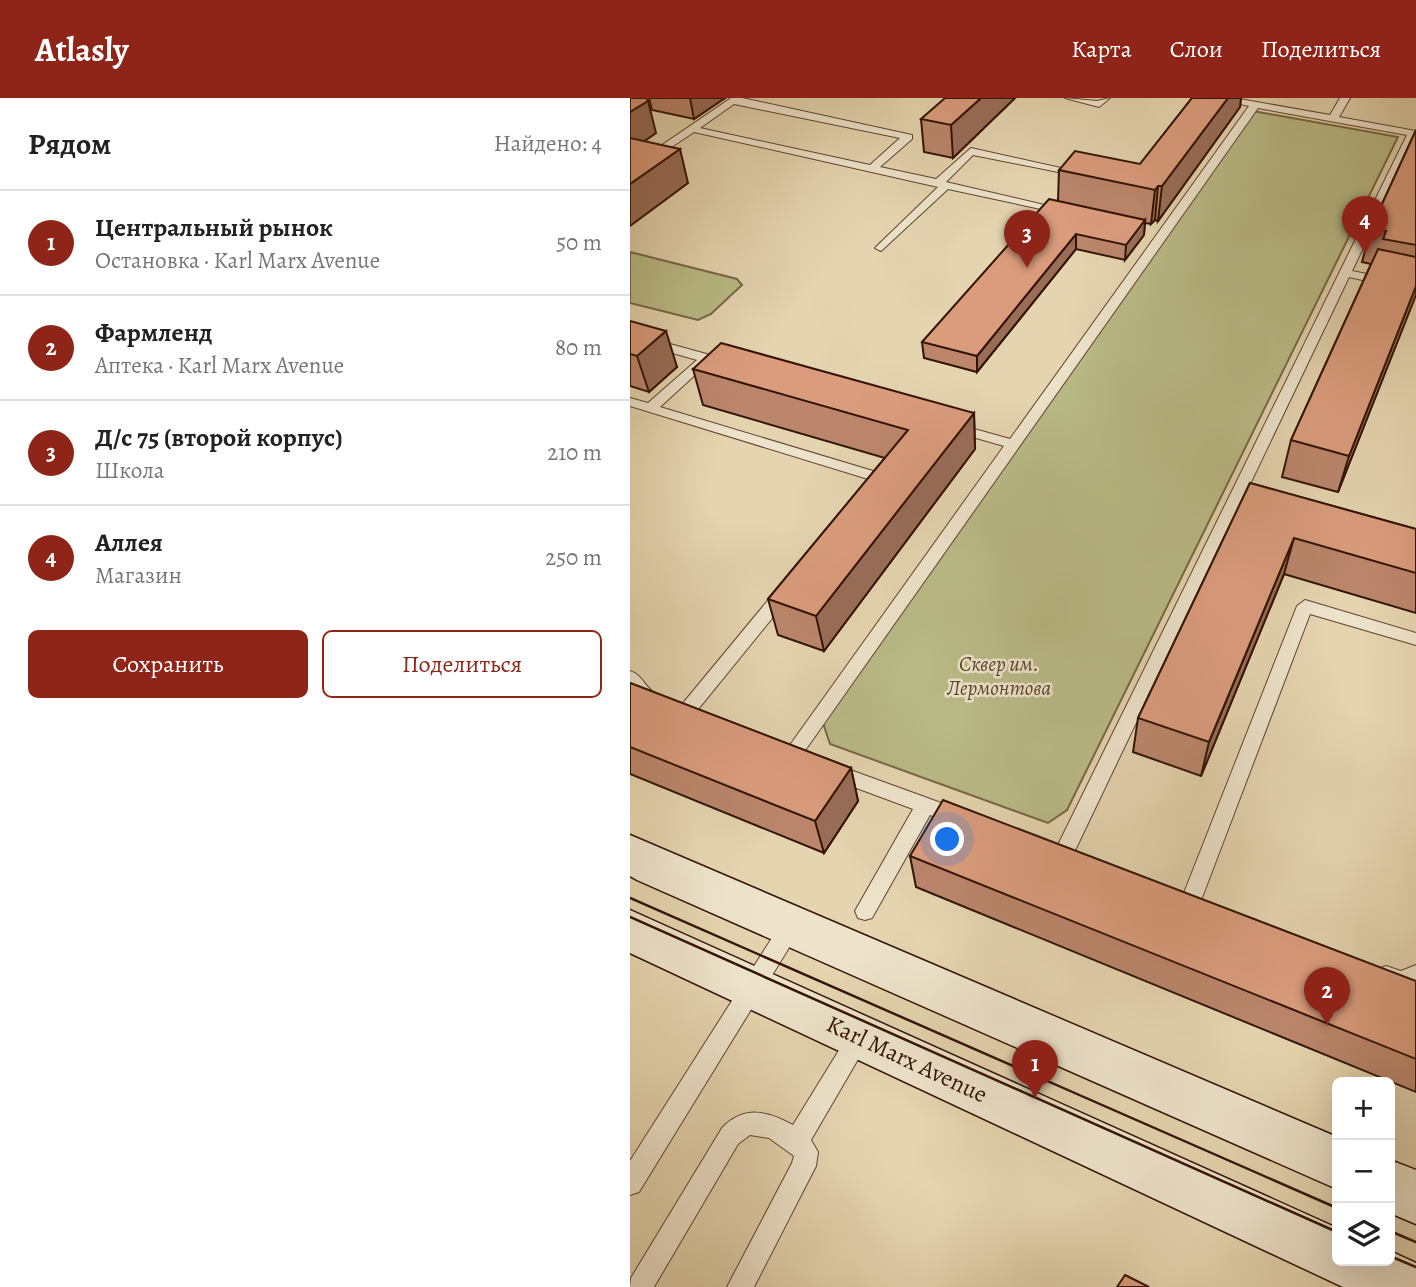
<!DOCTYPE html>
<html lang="ru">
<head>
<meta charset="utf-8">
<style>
  body { margin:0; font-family:Alegreya,serif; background:#f2f2f2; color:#222 }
  .controls { position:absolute; right:21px; bottom:21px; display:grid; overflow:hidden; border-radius:10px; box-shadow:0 7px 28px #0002 }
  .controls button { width:63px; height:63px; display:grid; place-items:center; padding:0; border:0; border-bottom:2px solid #e0e0e0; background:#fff; color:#222; font:35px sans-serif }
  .you { position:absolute; left:318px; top:742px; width:24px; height:24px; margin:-18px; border:5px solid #fff; border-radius:50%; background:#1a73e8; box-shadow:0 0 0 10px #1a73e833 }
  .badge { display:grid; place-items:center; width:46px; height:46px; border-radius:50%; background:#8f2418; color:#fff; font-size:23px; font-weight:700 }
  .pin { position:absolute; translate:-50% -58px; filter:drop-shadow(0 2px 4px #0008) }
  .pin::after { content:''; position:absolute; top:37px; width:24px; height:21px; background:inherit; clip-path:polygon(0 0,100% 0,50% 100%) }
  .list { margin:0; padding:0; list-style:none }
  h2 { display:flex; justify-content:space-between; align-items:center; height:91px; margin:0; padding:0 28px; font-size:30px }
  h2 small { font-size:23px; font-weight:400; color:#767676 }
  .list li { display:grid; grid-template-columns:46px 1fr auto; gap:21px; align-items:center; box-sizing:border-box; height:105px; padding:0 28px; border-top:2px solid #e0e0e0 }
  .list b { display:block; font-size:26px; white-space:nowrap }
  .list p { margin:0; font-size:23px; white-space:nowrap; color:#767676 }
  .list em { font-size:23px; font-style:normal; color:#767676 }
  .actions { display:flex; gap:14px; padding:21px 28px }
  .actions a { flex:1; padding:16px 0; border:2px solid #8f2418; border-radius:10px; text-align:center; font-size:24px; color:#8f2418 }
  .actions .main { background:#8f2418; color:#fff }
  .icon { flex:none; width:38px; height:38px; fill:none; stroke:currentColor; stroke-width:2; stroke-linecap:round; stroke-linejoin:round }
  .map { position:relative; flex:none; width:786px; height:1189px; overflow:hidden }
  header { display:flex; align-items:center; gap:42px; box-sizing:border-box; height:98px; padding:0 35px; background:#8f2418; color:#fff }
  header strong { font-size:33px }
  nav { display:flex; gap:38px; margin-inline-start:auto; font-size:24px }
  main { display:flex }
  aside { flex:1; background:#fff }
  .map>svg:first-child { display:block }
  .green { fill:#b9bb87; stroke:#766845; stroke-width:2 }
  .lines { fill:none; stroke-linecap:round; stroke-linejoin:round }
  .service-casing { stroke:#5f442e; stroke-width:2 }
  .secondary-casing { stroke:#331403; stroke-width:3 }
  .service { fill:#ede3cb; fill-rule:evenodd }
  .secondary { fill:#ede3cb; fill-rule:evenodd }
  .tram { stroke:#331403; stroke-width:2.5 }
  .wall { fill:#bb866c; stroke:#331403; stroke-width:2 }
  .shaded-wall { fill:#996d58; stroke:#331403; stroke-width:2 }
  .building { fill:#da9c7d; stroke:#331403; stroke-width:2 }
  .labels { text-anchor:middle; stroke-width:5; stroke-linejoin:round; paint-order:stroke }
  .park-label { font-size:21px; font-style:italic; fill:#5b462b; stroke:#ede3cb }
  .near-street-label { font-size:24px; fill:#331403; stroke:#ede3cb }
</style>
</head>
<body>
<header>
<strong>Atlasly</strong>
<nav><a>Карта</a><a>Слои</a><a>Поделиться</a></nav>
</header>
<main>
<aside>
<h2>Рядом<small>Найдено: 4</small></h2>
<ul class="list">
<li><span class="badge">1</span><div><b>Центральный рынок</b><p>Остановка · Karl Marx Avenue</p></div><em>50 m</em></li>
<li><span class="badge">2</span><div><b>Фармленд</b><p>Аптека · Karl Marx Avenue</p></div><em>80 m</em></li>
<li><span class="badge">3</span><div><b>Д/с 75 (второй корпус)</b><p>Школа</p></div><em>210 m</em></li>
<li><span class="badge">4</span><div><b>Аллея</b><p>Магазин</p></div><em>250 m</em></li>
</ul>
<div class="actions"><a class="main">Сохранить</a><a>Поделиться</a></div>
</aside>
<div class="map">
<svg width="786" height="1189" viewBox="0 0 786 1189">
  <rect width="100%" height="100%" fill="#e4d4af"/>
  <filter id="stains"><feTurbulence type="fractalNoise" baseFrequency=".00286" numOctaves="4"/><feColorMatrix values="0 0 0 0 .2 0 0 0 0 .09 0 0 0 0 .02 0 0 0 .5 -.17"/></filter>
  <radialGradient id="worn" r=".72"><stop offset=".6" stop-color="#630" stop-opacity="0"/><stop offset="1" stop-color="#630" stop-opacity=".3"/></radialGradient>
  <g class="green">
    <polygon points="623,13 768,39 437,712 418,725 200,646 192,622"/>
    <polygon points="0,154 107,181 112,187 81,216 68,222 0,205"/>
  </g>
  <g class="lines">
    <defs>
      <g id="service">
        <path d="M101,0H112L282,37V41L250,69L306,81L341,50L458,76L453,79L343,57L316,84L440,113L434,116L318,91L251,153L245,150L247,148L308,89L64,34L0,77V69ZM104,6L270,40L240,67L70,30Z"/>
        <polygon points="435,0 467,3 480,0 469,9"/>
        <polygon points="583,0 604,0 700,17 710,0 720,0 709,19 786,33 786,39 722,173 786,186 786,194 719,179 440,763 433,766 426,763 423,757 777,37 628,10 167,664 161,666 155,664 152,659 155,654 374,348 318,332 316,329 323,325 380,341 619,8"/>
        <polygon points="0,235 102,263 104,266 97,270 78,265 30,309 253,376 255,379 244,393 234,393 232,390 238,381 0,308 0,300 18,305 67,262 0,243"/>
        <polygon points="155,487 161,489 163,493 161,497 61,620 49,620 46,615 49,610 149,489"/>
        <polygon points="675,502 786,535 786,547 680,516 570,805 567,811 560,814 553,811 550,805 667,508"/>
        <path d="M0,573C13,577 16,592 28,597L31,602L28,607C15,611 8,601 0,592Z"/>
        <polygon points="201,665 336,714 339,720 336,726 329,728 300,717 242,820 235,822 228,820 225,813 283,711 194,678 192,673 194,668"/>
        <polygon points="161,819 168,821 171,828 168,835 9,1094 0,1097 0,1063 154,821"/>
        <polygon points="786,867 786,887 771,893 748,885 745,878 748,871 756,868 771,873"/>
        <path d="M230,928L238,931L241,939L181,1042L188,1054L186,1068L124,1189H97L162,1065L164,1058L139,1040L120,1037L108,1046L24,1189H0L1,1180L92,1030C114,1007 138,1013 163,1027L222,931Z"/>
      </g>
      <g id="secondary">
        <polygon points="0,737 707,1039 707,1091 7,782 0,778"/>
        <polygon points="0,812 707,1130 707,1163 760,1163 760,1153 786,1165 786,1189 713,1189 0,855"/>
        <polygon points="760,1062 786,1072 786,1126 760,1115"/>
      </g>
    </defs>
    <use href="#service" class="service-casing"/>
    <use href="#secondary" class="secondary-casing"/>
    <use href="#service" class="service"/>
    <use href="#secondary" class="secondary"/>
    <g class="tram">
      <polyline points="0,800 707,1110"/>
      <polyline points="0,819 707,1134"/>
      <polyline points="760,1133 786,1144"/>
      <polyline points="760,1158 786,1169"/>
    </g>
  </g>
  <g class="wall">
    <polygon points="19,0 95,0 64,21 22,12"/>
    <polygon points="385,0 323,60 294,54 291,21"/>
    <polygon points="562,0 611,0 610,9 528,123 525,122 521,126 515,125 514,137 495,162 446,151 347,274 294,260 292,244 428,103 429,72 510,66"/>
    <polygon points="786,32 786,195 708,394 652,379 661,342 741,166 732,164 741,130"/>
    <polygon points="0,223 47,269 19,294 0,288"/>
    <polygon points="63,271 344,315 345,351 194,553 148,537 138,501 255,360 73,307"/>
    <polygon points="620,385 786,431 786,515 654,476 571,678 503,654 508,620"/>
    <polygon points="0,585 221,670 228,703 194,755 0,676"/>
    <polygon points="280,758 786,883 786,994 286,789"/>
  </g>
  <g class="shaded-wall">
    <polygon points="60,0 95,0 64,21"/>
    <polygon points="351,0 385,0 323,60 321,27"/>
    <polygon points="598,0 611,0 610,9 528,123 532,88"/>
    <polygon points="18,3 26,35 0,53 0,14"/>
    <polygon points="50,51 58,85 0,128 0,86"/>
    <polygon points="528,88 525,122 521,126 525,92"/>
    <polygon points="515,122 514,137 495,162 496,147"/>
    <polygon points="446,136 446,151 347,274 347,258"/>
    <polygon points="786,188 786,197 708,394 719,358"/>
    <polygon points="36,233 47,269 19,294 7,258"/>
    <polygon points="344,315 345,351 194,553 186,518"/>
    <polygon points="664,440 654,476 571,678 579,644"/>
    <polygon points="221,670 228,703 194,755 185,723"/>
  </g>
  <g class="building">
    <polygon points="0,0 16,0 18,3 0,14"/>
    <polygon points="315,0 351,0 321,27 291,21"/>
    <polygon points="562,0 598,0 532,88 528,88 525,92 429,72 445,53 510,66"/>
    <polygon points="786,32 786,147 753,141 756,133 741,130"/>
    <polygon points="0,41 0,40 50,51 0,86"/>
    <polygon points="419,101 515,122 496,147 446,136 347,258 292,244"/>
    <polygon points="748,151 786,159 786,188 719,358 661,342"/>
    <polygon points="0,223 36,233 7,258 0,256"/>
    <polygon points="91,245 344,315 186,518 138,501 278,332 63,271"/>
    <polygon points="620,385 786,431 786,475 664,440 579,644 508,620"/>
    <polygon points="0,585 221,670 185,723 0,649"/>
    <polygon points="313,702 786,883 786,961 280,758"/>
    <polygon points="495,1177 519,1189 487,1189"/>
  </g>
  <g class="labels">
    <g class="park-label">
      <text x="369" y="573">Сквер им.<tspan x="369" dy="24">Лермонтова</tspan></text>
    </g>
    <g class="near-street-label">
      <text transform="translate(277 961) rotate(25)" y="8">Karl Marx Avenue</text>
    </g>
  </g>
  <rect width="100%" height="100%" filter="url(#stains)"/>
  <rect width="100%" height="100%" fill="url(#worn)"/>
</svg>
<div class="controls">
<button>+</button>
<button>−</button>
<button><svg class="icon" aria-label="layers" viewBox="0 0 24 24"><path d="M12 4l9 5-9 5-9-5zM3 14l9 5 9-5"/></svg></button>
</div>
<div class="you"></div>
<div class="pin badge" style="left:405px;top:1000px">1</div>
<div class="pin badge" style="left:697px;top:927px">2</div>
<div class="pin badge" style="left:397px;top:170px">3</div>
<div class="pin badge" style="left:735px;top:156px">4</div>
</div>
</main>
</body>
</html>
